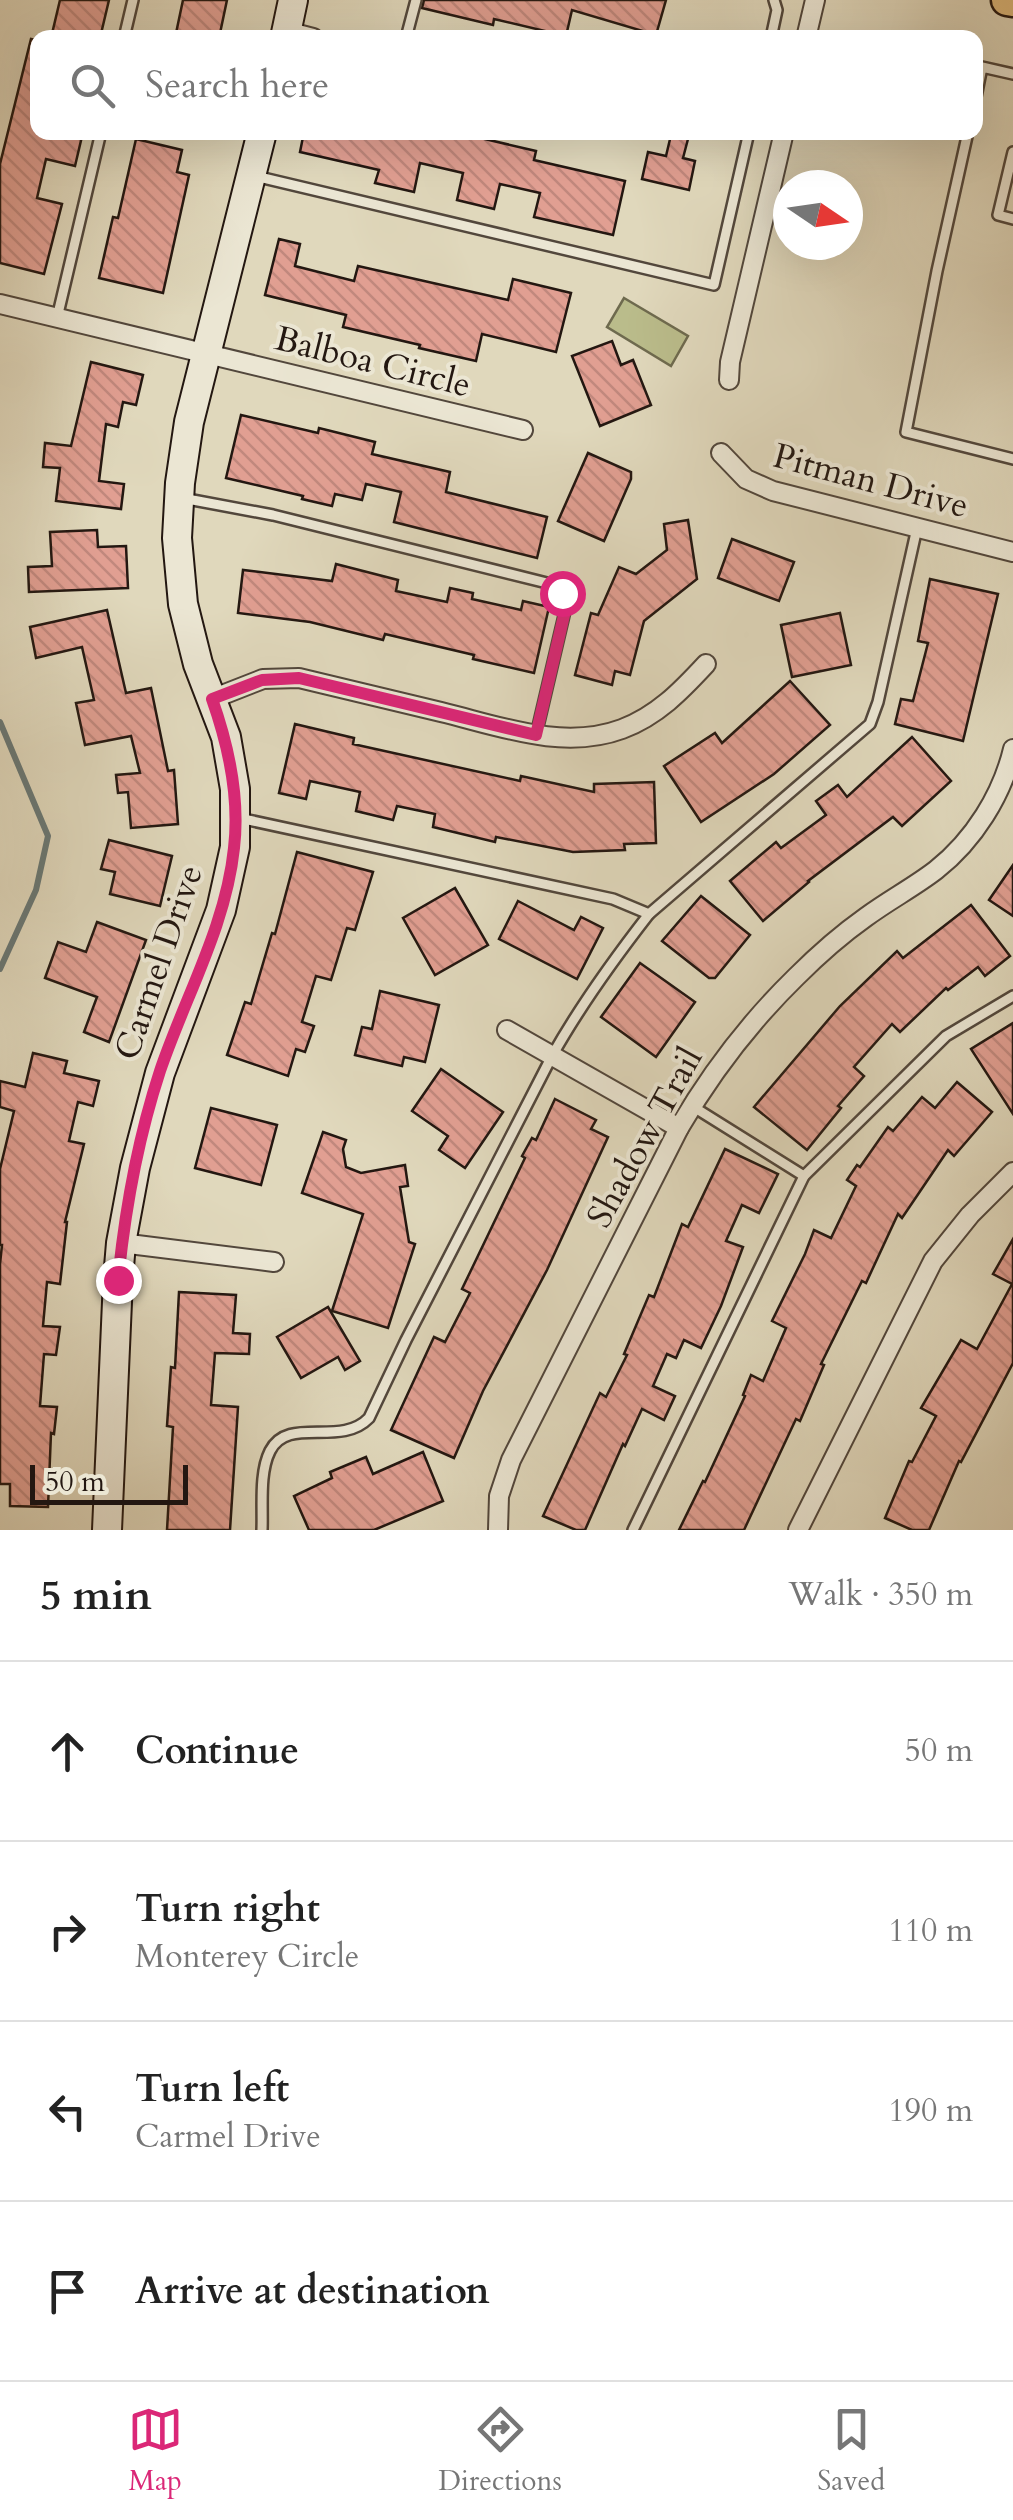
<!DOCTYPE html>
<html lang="en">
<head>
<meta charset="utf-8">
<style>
  body { margin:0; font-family:Cardo,serif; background:#f2f2f2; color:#222 }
  .compass { position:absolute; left:773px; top:170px; width:90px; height:90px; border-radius:50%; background:#fff; box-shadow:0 10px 40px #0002; rotate:103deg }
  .scale { position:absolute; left:30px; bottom:25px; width:158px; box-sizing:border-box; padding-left:10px; border:5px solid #231711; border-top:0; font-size:28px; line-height:35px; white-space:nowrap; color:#231711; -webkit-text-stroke:8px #ebe6d3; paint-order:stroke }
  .stop { position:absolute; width:30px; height:30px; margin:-22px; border:8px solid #db2777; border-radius:50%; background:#fff }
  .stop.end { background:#db2777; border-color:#fff; box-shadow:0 2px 10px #0008 }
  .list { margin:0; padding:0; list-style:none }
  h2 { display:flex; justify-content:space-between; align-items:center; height:130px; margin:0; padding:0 40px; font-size:42px }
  h2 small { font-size:32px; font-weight:400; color:#767676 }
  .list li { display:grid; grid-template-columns:65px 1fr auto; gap:30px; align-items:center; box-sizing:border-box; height:180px; padding:0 40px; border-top:2px solid #e0e0e0 }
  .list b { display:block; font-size:38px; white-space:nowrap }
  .list p { margin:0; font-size:32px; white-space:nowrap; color:#767676 }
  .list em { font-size:32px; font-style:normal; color:#767676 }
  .icon { flex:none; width:55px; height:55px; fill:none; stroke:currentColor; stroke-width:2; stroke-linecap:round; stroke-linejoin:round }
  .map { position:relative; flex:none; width:1013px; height:1530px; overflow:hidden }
  .search { position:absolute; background:#fff; box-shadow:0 10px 40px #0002; left:30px; right:30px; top:30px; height:110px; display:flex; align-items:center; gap:25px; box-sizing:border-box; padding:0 35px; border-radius:20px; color:#767676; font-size:38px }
  .sheet { height:850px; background:#fff }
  nav { display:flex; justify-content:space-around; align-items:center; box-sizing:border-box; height:140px; border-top:2px solid #e0e0e0; background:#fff; font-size:28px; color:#767676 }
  nav a { display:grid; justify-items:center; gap:5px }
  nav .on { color:#db2777 }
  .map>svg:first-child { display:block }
  .pitch { fill:#babc8b; stroke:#6e6a4e; stroke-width:2.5 }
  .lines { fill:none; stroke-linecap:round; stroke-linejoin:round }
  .stream { stroke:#697876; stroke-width:6 }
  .building { fill:url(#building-back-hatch); stroke:#231711; stroke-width:2.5 }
  .lane-casing { stroke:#52473c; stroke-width:14 }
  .street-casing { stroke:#52473c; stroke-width:22 }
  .secondary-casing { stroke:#231711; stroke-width:32 }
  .primary-casing { stroke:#231711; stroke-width:35 }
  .lane { stroke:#ebe6d3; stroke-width:9 }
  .street { stroke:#ebe6d3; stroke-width:18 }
  .secondary { stroke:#ebe6d3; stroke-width:28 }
  .primary { stroke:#e0bc7e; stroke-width:30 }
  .route { stroke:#db2777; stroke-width:12 }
  .labels { text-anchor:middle; stroke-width:8; stroke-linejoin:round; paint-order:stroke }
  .street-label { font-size:35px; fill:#231711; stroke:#ebe6d3 }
</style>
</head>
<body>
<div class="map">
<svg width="1013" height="1530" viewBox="0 0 1013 1530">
  <defs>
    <pattern id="building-back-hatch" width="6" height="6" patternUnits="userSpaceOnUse" patternTransform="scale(2.5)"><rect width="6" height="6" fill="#e19f92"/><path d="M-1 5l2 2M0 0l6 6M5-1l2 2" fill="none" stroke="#c1887d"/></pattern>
  </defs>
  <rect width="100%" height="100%" fill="#e0d8bc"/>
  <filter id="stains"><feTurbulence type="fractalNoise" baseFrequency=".002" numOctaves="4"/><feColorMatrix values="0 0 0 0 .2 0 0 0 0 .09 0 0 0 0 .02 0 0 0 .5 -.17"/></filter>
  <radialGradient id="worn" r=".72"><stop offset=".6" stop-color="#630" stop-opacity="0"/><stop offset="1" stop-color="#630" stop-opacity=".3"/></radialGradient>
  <polygon class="pitch" points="624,298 688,336 671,366 607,327"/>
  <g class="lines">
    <polyline class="stream" points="0,722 48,836 36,890 0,969"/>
  </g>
  <g class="building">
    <polygon points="60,0 109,0 100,38 51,38"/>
    <polygon points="183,0 227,0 219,38 175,38"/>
    <polygon points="424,0 666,0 656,35 572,10 566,36 494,19 493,25 422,8"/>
    <polygon points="31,39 38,40 38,132 83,132 75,166 46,159 37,198 62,204 44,274 0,263 0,164"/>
    <polygon points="304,132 455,132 536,151 534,160 625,181 613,235 534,217 540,193 500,184 494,209 457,200 463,173 420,163 414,192 375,183 379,170 300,152"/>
    <polygon points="671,135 688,139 683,158 695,161 689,190 642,179 648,152 666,156"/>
    <polygon points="136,139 182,150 177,172 189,175 163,293 99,278 113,217 118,218"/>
    <polygon points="279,239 300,244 295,266 354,281 358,266 508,300 513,279 571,293 556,352 482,334 476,361 419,348 420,345 343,327 346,315 265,295"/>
    <polygon points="612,341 621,365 633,360 651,405 600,426 572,356"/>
    <polygon points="91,362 143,375 136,405 123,402 118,427 106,424 99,481 124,484 121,509 56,501 60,468 43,467 45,443 71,446"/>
    <polygon points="241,415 318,433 319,428 375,442 372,454 450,472 446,492 547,517 537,558 394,522 401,492 366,484 362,500 335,494 332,506 302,499 303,496 226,478"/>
    <polygon points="588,453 631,472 631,479 604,541 558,521"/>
    <polygon points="688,520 697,579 644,621 630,675 615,671 612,685 575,675 591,613 598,615 619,567 636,574 667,550 664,524"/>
    <polygon points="97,530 98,547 126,546 128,588 29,592 28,567 52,566 50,532"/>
    <polygon points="732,539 794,562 779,601 718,578"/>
    <polygon points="336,564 398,580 396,591 447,602 450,588 473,593 472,599 521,610 523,601 549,607 534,673 473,659 474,655 385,634 383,640 310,622 238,613 243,570 332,581"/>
    <polygon points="930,579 998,594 963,741 895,724 901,699 913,701 928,643 918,641"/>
    <polygon points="107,610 126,693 151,688 168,771 174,770 178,824 131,828 128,792 118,793 116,775 140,773 131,736 85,745 76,703 94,700 82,647 36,658 30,627"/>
    <polygon points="840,613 851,665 792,677 781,625"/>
    <polygon points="790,681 830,725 774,774 701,822 664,766 715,733 722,743"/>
    <polygon points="295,724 354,738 353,744 520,781 521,776 594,792 594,784 654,782 656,843 624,844 625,850 573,852 496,837 495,842 433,827 435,814 397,806 393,820 356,811 360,792 310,781 306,799 279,793"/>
    <polygon points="912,737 951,781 902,826 893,817 808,881 809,882 763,921 730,881 776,842 781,848 826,815 816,801 838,785 847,797"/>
    <polygon points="109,840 172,856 160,906 110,894 115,872 101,869"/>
    <polygon points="297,852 373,872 355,930 347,928 331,980 316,976 302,1022 314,1026 305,1052 296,1049 288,1076 227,1055 245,1002 251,1004 272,933 275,934"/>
    <polygon points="1013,865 1013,916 989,900"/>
    <polygon points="455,888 488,945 435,975 403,918"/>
    <polygon points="701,896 750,935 715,978 709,978 662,941"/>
    <polygon points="518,901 574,930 581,917 603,928 577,979 499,939"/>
    <polygon points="971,905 1010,956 985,976 978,967 948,990 946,988 900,1032 892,1024 854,1067 864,1076 838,1106 841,1108 807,1150 754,1107 840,1006 897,951 903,958"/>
    <polygon points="97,922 146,940 109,1042 84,1032 97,997 45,978 58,942 86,952"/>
    <polygon points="640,963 695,1002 656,1057 601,1017"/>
    <polygon points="380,991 439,1005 425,1062 404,1057 402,1066 355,1055 362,1027 372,1029"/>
    <polygon points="1013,1023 1013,1114 971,1049"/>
    <polygon points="33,1053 67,1061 64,1073 99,1081 93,1106 78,1102 69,1141 84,1144 65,1222 67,1222 60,1284 47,1282 43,1326 60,1327 56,1355 44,1354 40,1406 57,1407 54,1434 51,1433 48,1507 10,1506 10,1484 0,1484 0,1264 2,1245 0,1245 0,1169 14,1111 0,1107 0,1081 25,1087"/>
    <polygon points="441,1069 503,1112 465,1168 439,1150 448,1136 412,1111"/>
    <polygon points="957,1082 992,1112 954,1156 948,1150 902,1218 898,1214 866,1283 862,1281 821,1364 824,1365 800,1421 796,1419 744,1530 679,1530 703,1481 705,1482 745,1396 743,1395 751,1375 763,1381 786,1328 772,1321 805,1254 814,1230 831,1238 856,1186 847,1180 857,1165 860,1167 888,1127 893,1131 922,1097 935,1108"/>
    <polygon points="555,1099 596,1120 591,1129 608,1137 547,1270 483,1391 454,1458 391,1430 434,1337 445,1342 470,1293 462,1289 525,1158 522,1156 532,1138 536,1140"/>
    <polygon points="211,1108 277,1125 261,1185 195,1168"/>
    <polygon points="323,1132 346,1140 343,1149 346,1167 361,1173 405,1165 408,1186 400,1187 409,1242 415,1244 388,1328 332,1311 363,1214 302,1193"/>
    <polygon points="725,1149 778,1174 759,1213 742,1205 726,1241 743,1247 721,1306 701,1348 684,1340 676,1358 667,1354 653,1386 675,1396 664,1420 642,1409 625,1446 623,1444 585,1530 576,1530 543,1516 600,1393 606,1397 627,1355 624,1354 649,1295 654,1297 682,1224 688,1227"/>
    <polygon points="1013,1239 1013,1363 961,1462 959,1461 929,1530 912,1530 885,1518 909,1461 912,1462 936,1416 921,1408 961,1340 977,1349 1012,1284 993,1274"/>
    <polygon points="179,1292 236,1295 233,1333 250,1334 249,1354 215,1353 211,1405 238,1407 230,1530 167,1530 173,1427 167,1426 171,1367 175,1368"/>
    <polygon points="328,1307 360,1361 345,1370 338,1357 301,1378 277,1337"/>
    <polygon points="423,1452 443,1501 374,1530 309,1530 294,1496 332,1478 330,1472 366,1457 373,1474"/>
  </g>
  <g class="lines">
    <defs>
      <g id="lane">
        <polyline points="124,38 133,0"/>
        <polyline points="406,38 416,0"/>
        <polyline points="771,38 777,10 774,0"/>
        <polyline points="976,97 982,67 1013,74"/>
        <polyline points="968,132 937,271 906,432 1013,459"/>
        <polyline points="1013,152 998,215 1013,219"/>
        <polyline points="255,176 714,285 749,132"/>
        <polyline points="57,318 101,132"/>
        <polyline points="182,498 273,515 551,584 562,593 566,607 536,735"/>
        <polyline points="239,818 613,899 649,914"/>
        <polyline points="692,1106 804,1176"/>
        <path d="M262,1530C263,1506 259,1473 270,1451C288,1415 340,1448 369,1418L406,1340L552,1056C580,1006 614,959 649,914L870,724L878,702L917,528"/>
        <polyline points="633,1530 804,1176 946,1036 1013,996"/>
      </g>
      <g id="street">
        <polyline points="286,31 313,38"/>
        <polyline points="806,38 815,0"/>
        <polyline points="0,304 523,430"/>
        <polyline points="729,380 730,362 784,132"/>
        <polyline points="721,453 746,479 773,491 1013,552"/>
        <path d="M212,699L263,679L299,678C346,689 394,701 441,712C499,726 563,751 622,729C657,716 681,691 706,664"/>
        <polyline points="507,1030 679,1128"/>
        <polyline points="121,1243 274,1262"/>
        <path d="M498,1530L499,1496L511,1460L679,1128C711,1073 750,1022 796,977C817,956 842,934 866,917C889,900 914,887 936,870C974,840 1002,795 1013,749"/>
        <polyline points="798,1530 933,1261 970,1215 1013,1172"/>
      </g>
      <g id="secondary">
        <polyline points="285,38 293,0"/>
        <polyline points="107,1530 118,1279 121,1243 135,1168 160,1073 221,910 235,847 235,789 226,737 198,664 183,604 177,538 180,483 189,422 262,132"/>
      </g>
      <polyline id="primary" points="1007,0 1013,1"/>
    </defs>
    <use href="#lane" class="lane-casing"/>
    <use href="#street" class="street-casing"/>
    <use href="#secondary" class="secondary-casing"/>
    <use href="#primary" class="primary-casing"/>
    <use href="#lane" class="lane"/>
    <use href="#street" class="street"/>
    <use href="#secondary" class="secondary"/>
    <use href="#primary" class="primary"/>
  </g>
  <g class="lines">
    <path class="route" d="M118,1280C125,1210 138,1138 160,1071C185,997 226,926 234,848C240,797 229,747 212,699L262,680L299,678L536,735L566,607L562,593"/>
  </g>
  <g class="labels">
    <g class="street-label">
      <text transform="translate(373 361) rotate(14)" y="12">Balboa Circle</text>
      <text transform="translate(871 480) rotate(15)" y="12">Pitman Drive</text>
      <text transform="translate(158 962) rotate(-71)" y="12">Carmel Drive</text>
      <text transform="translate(644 1137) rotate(-61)" y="12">Shadow Trail</text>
    </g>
  </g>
  <rect width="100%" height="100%" filter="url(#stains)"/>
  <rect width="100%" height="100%" fill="url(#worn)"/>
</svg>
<svg class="compass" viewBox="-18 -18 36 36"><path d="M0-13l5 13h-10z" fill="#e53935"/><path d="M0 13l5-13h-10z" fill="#767676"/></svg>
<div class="scale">50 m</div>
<div class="stop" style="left:562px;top:593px"></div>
<div class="stop end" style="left:118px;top:1280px"></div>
<div class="search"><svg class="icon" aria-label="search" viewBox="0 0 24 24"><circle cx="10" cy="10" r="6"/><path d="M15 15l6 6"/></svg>Search here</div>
</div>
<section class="sheet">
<h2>5 min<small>Walk · 350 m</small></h2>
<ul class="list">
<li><svg class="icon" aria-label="ahead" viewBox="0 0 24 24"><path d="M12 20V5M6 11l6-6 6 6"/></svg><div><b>Continue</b></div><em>50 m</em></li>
<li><svg class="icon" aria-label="right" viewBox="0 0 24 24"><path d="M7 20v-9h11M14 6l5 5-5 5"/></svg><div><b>Turn right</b><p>Monterey Circle</p></div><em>110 m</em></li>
<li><svg class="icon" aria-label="left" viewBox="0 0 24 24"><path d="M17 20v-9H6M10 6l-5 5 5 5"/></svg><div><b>Turn left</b><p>Carmel Drive</p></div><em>190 m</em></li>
<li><svg class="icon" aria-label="arrive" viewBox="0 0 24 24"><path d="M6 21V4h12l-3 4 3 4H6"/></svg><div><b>Arrive at destination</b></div></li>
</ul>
</section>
<nav>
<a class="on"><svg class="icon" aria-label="map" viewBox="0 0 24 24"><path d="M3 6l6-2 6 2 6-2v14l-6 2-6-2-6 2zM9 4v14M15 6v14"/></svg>Map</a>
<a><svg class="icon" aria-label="directions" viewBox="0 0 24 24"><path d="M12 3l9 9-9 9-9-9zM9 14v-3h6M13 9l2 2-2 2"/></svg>Directions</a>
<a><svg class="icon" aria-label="saved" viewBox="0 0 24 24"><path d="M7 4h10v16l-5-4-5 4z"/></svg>Saved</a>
</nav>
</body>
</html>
